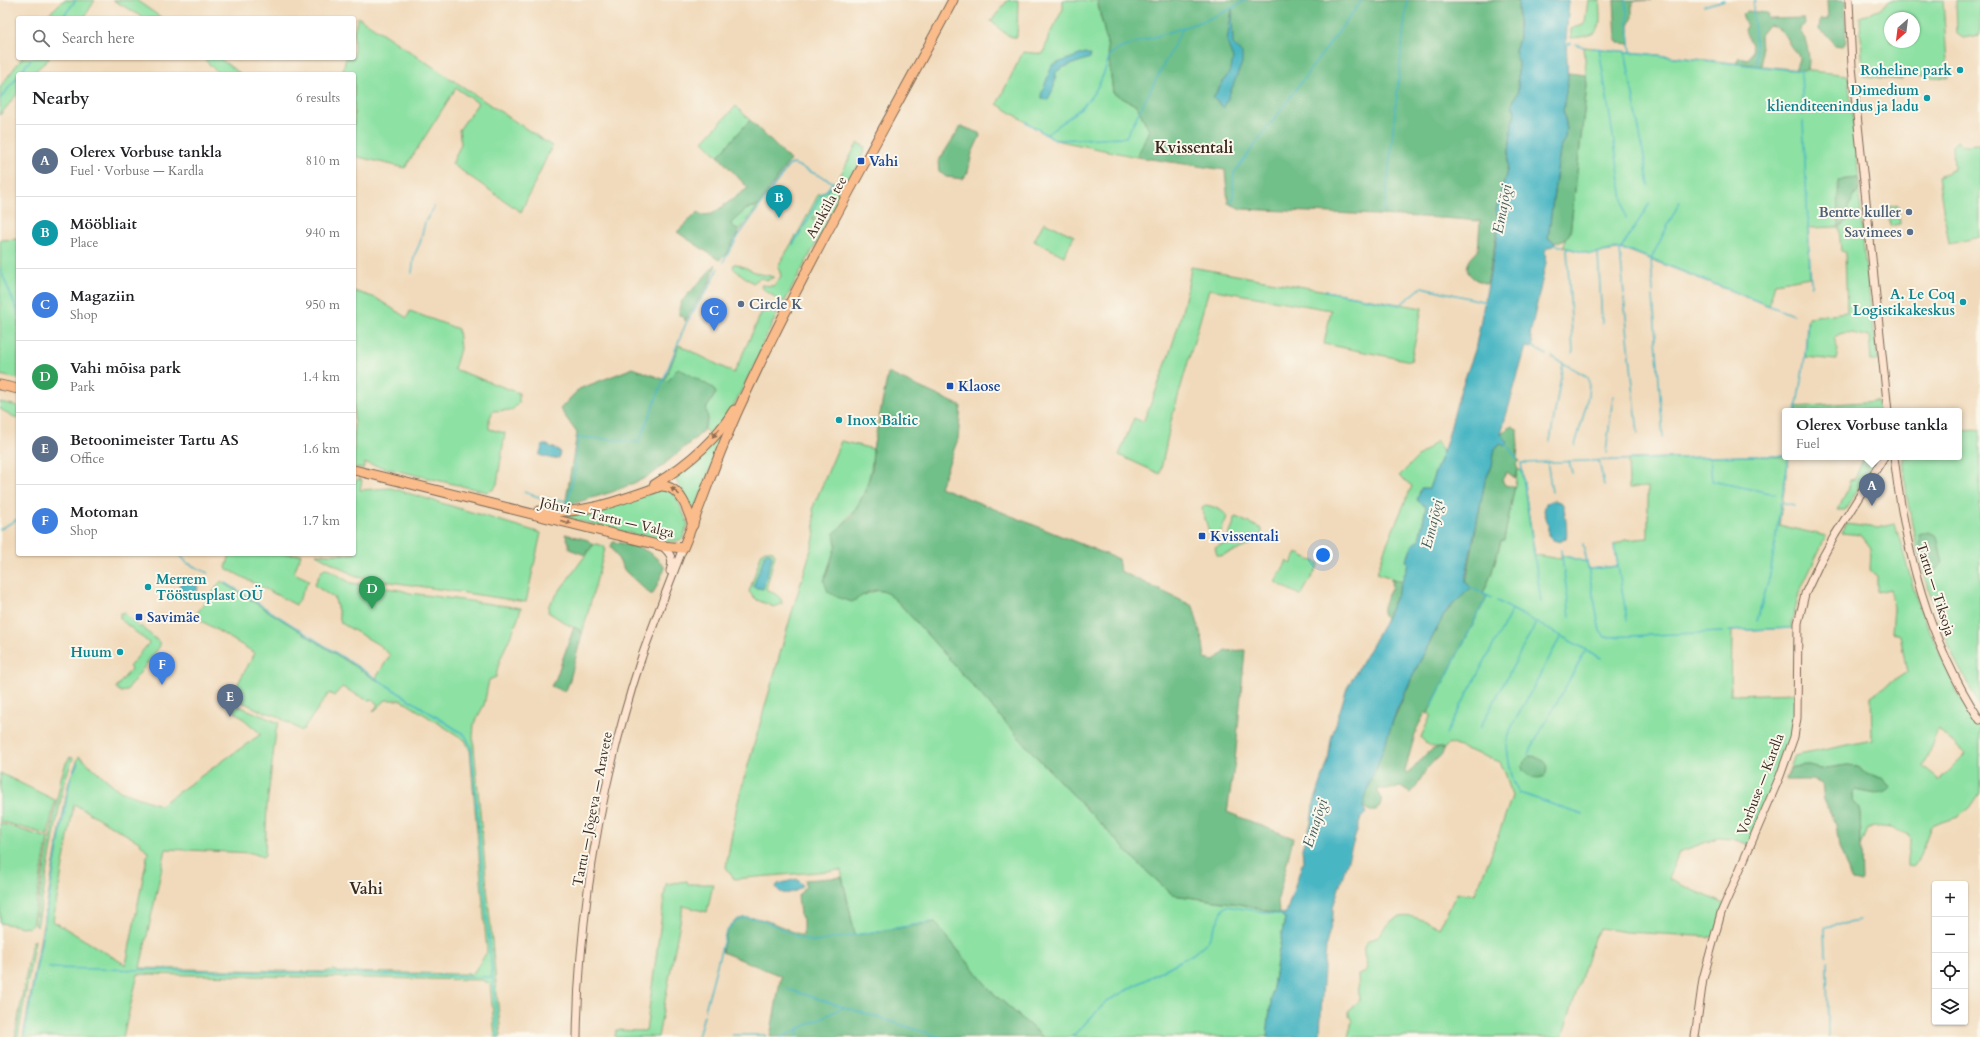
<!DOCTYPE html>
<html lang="en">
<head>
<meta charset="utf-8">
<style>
  body { margin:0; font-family:Cardo,serif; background:#f2f2f2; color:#202124 }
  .controls { position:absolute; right:12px; bottom:12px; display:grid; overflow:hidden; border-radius:4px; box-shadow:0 1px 3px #0004 }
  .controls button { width:36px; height:36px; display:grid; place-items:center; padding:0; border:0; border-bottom:1px solid #e0e0e0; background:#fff; color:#202124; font:20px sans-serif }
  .compass { position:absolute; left:1884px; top:12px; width:36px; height:36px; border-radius:50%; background:#fff; box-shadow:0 1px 3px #0004; rotate:208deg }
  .you { position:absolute; left:1323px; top:555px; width:14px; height:14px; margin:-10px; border:3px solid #fff; border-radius:50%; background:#1a73e8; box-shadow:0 0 0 6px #1a73e833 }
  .badge { display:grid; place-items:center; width:26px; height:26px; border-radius:50%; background:#0f766e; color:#fff; font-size:13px; font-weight:700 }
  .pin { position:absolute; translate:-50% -33px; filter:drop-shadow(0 1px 2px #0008) }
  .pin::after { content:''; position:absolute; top:21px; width:14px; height:12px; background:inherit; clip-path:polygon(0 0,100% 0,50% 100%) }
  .popup { position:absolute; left:1782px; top:408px; width:180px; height:52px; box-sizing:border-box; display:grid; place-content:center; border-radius:4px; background:#fff; filter:drop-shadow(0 1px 3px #0005); font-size:13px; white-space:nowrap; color:#757577 }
  .popup b { font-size:15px; color:#202124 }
  .popup::after { content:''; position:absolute; left:50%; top:100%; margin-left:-8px; border:8px solid transparent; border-top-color:#fff }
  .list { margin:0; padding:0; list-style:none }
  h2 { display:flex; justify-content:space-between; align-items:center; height:52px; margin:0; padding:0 16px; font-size:17px }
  h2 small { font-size:13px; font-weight:400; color:#757577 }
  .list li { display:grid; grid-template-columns:26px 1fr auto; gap:12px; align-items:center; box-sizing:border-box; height:72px; padding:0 16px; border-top:1px solid #e0e0e0 }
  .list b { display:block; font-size:15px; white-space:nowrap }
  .list p { margin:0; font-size:13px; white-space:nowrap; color:#757577 }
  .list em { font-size:13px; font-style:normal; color:#757577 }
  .icon { flex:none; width:22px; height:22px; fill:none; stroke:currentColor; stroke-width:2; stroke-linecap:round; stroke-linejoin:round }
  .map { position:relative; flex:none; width:1980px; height:1037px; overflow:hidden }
  .search { position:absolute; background:#fff; box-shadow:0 1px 3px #0004; left:16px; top:16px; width:340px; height:44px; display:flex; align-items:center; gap:10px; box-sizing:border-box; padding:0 14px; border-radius:4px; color:#757577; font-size:15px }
  .panel { position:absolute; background:#fff; box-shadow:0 1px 3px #0004; left:16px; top:72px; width:340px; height:484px; border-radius:4px }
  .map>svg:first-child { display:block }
  .green { fill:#8ce1a3; stroke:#648660; fill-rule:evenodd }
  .forest { fill:#71bf89; stroke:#567454 }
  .water { fill:#48b6c3; stroke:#427070 }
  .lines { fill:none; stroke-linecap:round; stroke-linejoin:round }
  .stream { stroke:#48b6c3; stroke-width:1.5 }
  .secondary-casing { stroke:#7b6855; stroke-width:9 }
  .highway-casing { stroke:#7b6855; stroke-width:11 }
  .secondary { stroke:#fde4d1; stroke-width:7 }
  .highway { stroke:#fabc8b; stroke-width:9 }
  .oneway { fill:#916c4f }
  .culture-dot { fill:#0f9aa8; stroke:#fbf7ec; stroke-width:1.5 }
  .transit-dot { fill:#1a4fb4; stroke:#fbf7ec; stroke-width:1.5 }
  .service-dot { fill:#5c6f8a; stroke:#fbf7ec; stroke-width:1.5 }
  .labels { text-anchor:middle; stroke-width:4; stroke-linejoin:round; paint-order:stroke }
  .culture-label { font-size:14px; font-weight:bold; fill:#0d838f; stroke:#fbf7ec; text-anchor:end }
  .transit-label { font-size:14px; font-weight:bold; fill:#164399; stroke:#fbf7ec; text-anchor:start }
  .street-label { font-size:14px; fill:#3b2a1e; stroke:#fbf7ec }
  .service-label { font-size:14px; font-weight:bold; fill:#4e5e75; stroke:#fbf7ec; text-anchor:end }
  .water-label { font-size:15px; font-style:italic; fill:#405b58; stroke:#fbf7ec }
  .quarter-label { font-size:16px; font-weight:bold; fill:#3b2a1e; stroke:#fbf7ec }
</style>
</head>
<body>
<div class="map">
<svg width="1980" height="1037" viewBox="0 0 1980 1037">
  <rect width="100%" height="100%" fill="#fbf7ec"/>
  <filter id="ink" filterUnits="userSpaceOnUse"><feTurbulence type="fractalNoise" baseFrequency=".025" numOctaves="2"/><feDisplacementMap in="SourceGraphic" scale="8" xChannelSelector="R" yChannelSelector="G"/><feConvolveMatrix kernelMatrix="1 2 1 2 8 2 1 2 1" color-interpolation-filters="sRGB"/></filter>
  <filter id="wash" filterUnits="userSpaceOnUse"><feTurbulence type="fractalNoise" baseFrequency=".012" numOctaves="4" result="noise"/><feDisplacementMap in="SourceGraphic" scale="16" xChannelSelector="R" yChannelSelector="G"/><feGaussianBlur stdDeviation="0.9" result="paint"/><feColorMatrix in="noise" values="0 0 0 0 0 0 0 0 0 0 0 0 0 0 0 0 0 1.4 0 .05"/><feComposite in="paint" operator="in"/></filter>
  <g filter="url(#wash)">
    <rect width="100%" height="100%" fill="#f1dabb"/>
    <g class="green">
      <polygon points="64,0 95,0 84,18 44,18"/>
      <polygon points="113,0 136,0 162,18 144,18"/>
      <path d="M1008,0H1018L1017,37C1008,39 998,27 991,21Z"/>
      <polygon points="1063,0 1097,0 1107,43 1113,93 1137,106 1149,130 1137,157 1055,140 997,104 1023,52 1043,54 1049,35 1063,9"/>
      <path d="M1588,0H1600C1599,5 1600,11 1600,16C1601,38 1587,36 1571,38V29L1583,25L1585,22Z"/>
      <path d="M1890,0H1943L1948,78L1902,75V80L1863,76L1860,17L1879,10ZM1890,18H1914V42H1890Z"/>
      <polygon points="1956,0 1980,0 1980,35 1963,38 1957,34"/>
      <polygon points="358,17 552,146 521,212 452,164 461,144 459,130 478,103 456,88 405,168 354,156 354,74 342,74 346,58 354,58 354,32"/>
      <path d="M1584,47L1848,75L1859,178L1838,180L1847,216L1848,207L1859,189L1865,262L1878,361H1871L1869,337C1857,335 1844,328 1834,338L1838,350L1836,360L1805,357L1808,317L1847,312L1845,253L1841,252L1839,227L1808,228L1810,277L1775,283L1769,306L1624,249L1590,254L1564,247L1565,239L1570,233L1587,86Z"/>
      <polygon points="22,58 50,58 32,74 18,74 18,93 0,115 0,87"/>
      <polygon points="203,58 219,58 241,74 219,74"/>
      <polygon points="736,106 750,120 718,156 703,141"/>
      <polygon points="1957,141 1962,145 1980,144 1980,237 1949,244 1938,177 1954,169 1953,145"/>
      <path d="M858,143L865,147C864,155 840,204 833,212C829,216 818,217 813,217V221L826,219L828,221L785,301L781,302L761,287V285L773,286L778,281L781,276L778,266L802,226L819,193L822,194C840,185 847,159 858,143Z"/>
      <polygon points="1898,205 1900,224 1890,226 1888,207"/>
      <path d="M758,206L739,231L730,225C735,214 747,208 758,206Z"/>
      <polygon points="1044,222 1074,236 1064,256 1034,241"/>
      <polygon points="18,239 18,379 0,375 0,240"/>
      <polygon points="734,264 737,264 757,273 774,277 768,280 760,278 753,283 735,270 733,268"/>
      <path d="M1191,267L1422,308L1411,361L1324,344L1331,310L1209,289L1171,421L1160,474L1119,455L1134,418L1143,422C1163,376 1184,317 1191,267Z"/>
      <polygon points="354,291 376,298 407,318 410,311 458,329 460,349 454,369 519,393 519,403 512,410 493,411 489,420 489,429 505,433 497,484 494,489 487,492 365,463 363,469 354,467"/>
      <polygon points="769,304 776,308 777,314 763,343 758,358 732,409 711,436 704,429 708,419 706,409 716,393 673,377 668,381 665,380 679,345 734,373 765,305"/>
      <polygon points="1877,401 1879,411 1796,411 1797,407"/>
      <polygon points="0,402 18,406 18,419 0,409"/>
      <polygon points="1980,430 1980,707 1954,658 1929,590 1915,540 1907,498 1903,457 1959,457 1959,431"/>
      <polygon points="719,436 722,438 695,510 693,511 674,477"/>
      <path d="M841,441L873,449C871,487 861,507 834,533L836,545L824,581L864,595C883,587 885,591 899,603L1031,751L1143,868L1173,895L1245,905L1279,914L1285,918C1277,958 1271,996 1267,1037H1043L992,992L935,922L855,935L841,870L734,879L726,867L737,805L743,783L792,612L813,543L815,532L813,507Z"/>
      <polygon points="1437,441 1443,452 1429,488 1425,489 1417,500 1426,507 1419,540 1413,544 1406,561 1408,564 1402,582 1377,573 1385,548 1412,486 1399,476 1423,452"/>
      <path d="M1744,456L1789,457L1779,525L1826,536L1799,593L1791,628L1732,631L1731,695L1797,693L1794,737L1750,845L1732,839L1718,838L1679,852L1668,879L1725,904L1715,937L1626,932L1600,928L1594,938L1562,1037H1348L1352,1021L1349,1015V1010L1359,1001L1358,975L1364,973C1371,965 1362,956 1364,947C1366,940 1373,940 1378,936C1383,931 1386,924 1393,920C1407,911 1427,921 1439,928L1457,893L1475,894L1493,850L1512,796L1505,772L1500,762L1449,743L1444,749L1440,747C1432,748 1425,744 1421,737L1431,715L1428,713L1431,707L1487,597L1483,594L1491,575L1501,541L1504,539L1518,470H1522L1535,555L1562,559L1561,555L1587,562L1589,569L1618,566L1614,545L1625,540L1648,538V487L1629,488L1628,459Z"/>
      <polygon points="1864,457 1879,457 1845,510 1837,510 1846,494 1850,480 1855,479"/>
      <polygon points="358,479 362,480 360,490 391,488 541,533 526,602 357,577 316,554 354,554 354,483"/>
      <polygon points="662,489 675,494 688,524 683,538 677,541 666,542 563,517 606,509"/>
      <path d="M1205,505C1213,506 1224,510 1227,517L1218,539L1211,538L1202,509Z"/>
      <path d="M1236,517L1262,529V533C1254,547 1233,551 1220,556L1217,555L1215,548L1223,544H1225L1233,526L1234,518Z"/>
      <path d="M1846,524L1878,528L1895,524L1919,607L1958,694L1980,728V793L1970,808L1958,817L1931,826L1917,862L1913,867L1908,866C1907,855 1912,845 1909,835L1891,828L1873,826L1868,829L1861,846L1860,808L1852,799L1854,790L1875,794L1884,779L1863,772L1858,766L1847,765L1820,769L1805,765L1790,768L1794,756L1872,740L1871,696L1907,672L1900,635L1892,632L1894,608L1890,589L1877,592V576L1870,571L1871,548L1861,535L1841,533ZM1938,729L1965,754L1939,780L1923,767Z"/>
      <polygon points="597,544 604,546 605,549 582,634 580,630 570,626 548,612 549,605 593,545"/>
      <path d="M765,550L773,551L775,555L766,589C772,593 782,595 782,604L774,607L757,600L749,592L762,552Z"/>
      <polygon points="1297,553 1319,564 1301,596 1275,582 1287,561 1291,564"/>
      <polygon points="230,554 301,554 294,573 309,580 296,605 227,569 226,568"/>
      <path d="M326,568L351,583L400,590L410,593L521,608C516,632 499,652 496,677L489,680L484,705L474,724L473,737L501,1037H495L490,984L482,980L138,974L123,1037H23L68,785L79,756L120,791L160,805L261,734L225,703L227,701L279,723L276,731L267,805L265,855L263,857L252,853L166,849L140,968L325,972L333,970L338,972L470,974L474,972L487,952L471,762L470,750L465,740L401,700H386L373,712L378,704L370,699L369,701L342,687L334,696L329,693L302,731L275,715L259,710L232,697L234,694L229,689L237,685L255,653L200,620L197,613L221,581L378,681L376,678L390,655L379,645L341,623L335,599L314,585L323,569ZM74,804L139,842L148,852L126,965L53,921Z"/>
      <polygon points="120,613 125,613 140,628 141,626 159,642 160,646 126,691 121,692 116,688 131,669 129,667 149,643 120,619"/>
      <polygon points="70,757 73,758 64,782 37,927 35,925 35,919 61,778 66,763"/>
      <polygon points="0,773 55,800 48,835 0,821"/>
      <polygon points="0,823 48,838 32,925 29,928 0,923"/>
      <polygon points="687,881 688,884 713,884 707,912 683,906 658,1037 615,1037 616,1030 646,1031 666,884"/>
      <polygon points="35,940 18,1037 15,1037 32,942"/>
    </g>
    <g class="forest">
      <path d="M1097,0H1518L1519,39L1515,50L1518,64V91L1513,104L1515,112L1512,123L1507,171L1496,210L1499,223L1487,284C1467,278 1459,268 1478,251L1480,221L1443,218L1242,209L1228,203L1225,170L1137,157L1149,130L1137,106L1113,93L1107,43Z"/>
      <polygon points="1614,0 1652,0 1634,1 1632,3 1632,19 1629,26 1630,44 1618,43 1616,40"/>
      <polygon points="1827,0 1845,0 1846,39 1845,44 1842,46 1834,45 1831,39 1819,30 1820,20 1828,19"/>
      <path d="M1747,11L1767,13L1768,19L1804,18L1805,24L1800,28C1800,33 1803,35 1805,39C1808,49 1811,61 1807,71L1795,70L1799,59L1798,54C1785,45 1789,29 1768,25L1760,35L1762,66L1736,63L1739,57L1747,59C1760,51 1747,38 1745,30L1747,26L1742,16Z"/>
      <polygon points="1568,73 1586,75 1587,86 1570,233 1565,239 1555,243 1548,238 1557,169 1561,145 1565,139 1566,124 1563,110"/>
      <polygon points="750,120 790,160 758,206 748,208 732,222 731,225 739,231 726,255 719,260 677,232 698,212 702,215 712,214 748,188 718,156"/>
      <polygon points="961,126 979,133 980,136 972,153 968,172 963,179 946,177 939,171 938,162"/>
      <polygon points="1859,178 1859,189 1848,207 1847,221 1839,227 1838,180"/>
      <polygon points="716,264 710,282 685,321 684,317 679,315 679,309 681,302"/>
      <polygon points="633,368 668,381 678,368 713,388 716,393 706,409 708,419 704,429 698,436 655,472 641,480 612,492 565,506 577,433 560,409 579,389"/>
      <path d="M888,373L961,406L958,439L940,487L1118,559L1120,571L1193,606L1203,643L1205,659L1214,661L1226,651L1245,650L1235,761L1227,812L1293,838L1278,899L1279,914L1245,905L1173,895L1143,868L1031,751L899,603C878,584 875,588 852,602L839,598L828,592L824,581L836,545L834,533L852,516L864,494L872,469L873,449Z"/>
      <path d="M1512,426L1517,429L1518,448L1517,458L1519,461L1516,464L1518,470L1515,478L1507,472L1502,480L1505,485L1514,487V491L1504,540L1501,541L1491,575L1483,594L1487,596L1428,713H1425L1417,728L1405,770L1406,773C1415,773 1422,750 1440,747L1444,749C1443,756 1436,759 1431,764C1423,772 1419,785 1410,793L1399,786L1392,789H1378V792C1384,799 1381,805 1376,811H1370L1363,807L1372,774L1376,770L1386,737L1416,669L1444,615L1458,599L1466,582L1485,481L1492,466L1495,448L1500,444L1501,433Z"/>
      <path d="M1929,532L1937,536L1943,563L1936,570C1917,566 1921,552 1919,535Z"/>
      <polygon points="565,534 588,540 593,545 585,555 569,549 569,543"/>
      <path d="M613,542C634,544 653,550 665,568L653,594H650L625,571L611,546Z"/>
      <path d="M1391,579L1402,582L1386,619C1378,610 1387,597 1391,589C1392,586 1391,582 1391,579Z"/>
      <polygon points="574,627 580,630 582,634 569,683 566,690 562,691 551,686 556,678"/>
      <path d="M1529,756C1538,756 1544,758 1548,767L1545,776C1537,780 1529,777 1523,771L1522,766Z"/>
      <path d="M1805,765L1820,769L1847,765L1858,766L1863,772L1884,779L1890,788C1881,799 1866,791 1854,790L1852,799L1860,808L1862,883L1852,881L1839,847L1836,824L1824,800L1822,784L1813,780H1786L1790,768Z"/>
      <path d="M842,877L855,935L935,922L992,992L1043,1037H770L781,976L722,952C724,944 725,935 729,928C743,903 784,929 803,936V919L800,915L798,896L806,886L805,880Z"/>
    </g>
    <g class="water">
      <path d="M1518,0H1569L1566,41L1568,79L1563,110L1566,124L1565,139L1561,145L1557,169L1548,238L1555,243L1554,246L1548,247L1545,251L1546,263L1530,335L1533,344L1531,348L1526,347L1501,433L1508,443L1505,446L1500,444L1495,448L1492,466L1485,481L1466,575V582L1471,588L1449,608L1444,615L1416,669L1396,712L1376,770L1372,774L1363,807L1366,813L1361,818L1333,907C1334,925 1328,931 1326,947C1323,977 1321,1007 1320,1037H1267C1271,996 1277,958 1285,918L1279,914L1286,913L1303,861L1302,848L1311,823L1313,806L1328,761L1331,739L1347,688L1384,623L1399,590L1408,564L1406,561L1413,544L1419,540L1426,507L1417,500L1421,488H1429L1447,441L1459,395L1475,350L1497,238L1499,223L1496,210L1507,171L1512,123L1515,112L1512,104L1518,91V64L1515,50L1519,39Z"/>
      <polygon points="1232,9 1233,44 1242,54 1242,63 1224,108 1213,98 1231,69 1233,59 1227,42"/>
      <polygon points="1085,53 1091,55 1090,58 1062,68 1056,72 1054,87 1048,100 1042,99 1041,95 1052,65"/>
      <polygon points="543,445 547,445 560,451 559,458 553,459 539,455"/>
      <path d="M1554,500L1562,503C1565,506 1568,535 1566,538L1560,542L1553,540L1548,535V524L1544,511L1546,503Z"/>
      <polygon points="766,552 771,554 772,557 763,589 753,587"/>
      <path d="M185,579C191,579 196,583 198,588L194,597L186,596L179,588L180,584Z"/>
      <path d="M797,879L802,884V887C794,893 780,898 776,886L778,884Z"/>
    </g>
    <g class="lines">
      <g class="stream">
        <polyline points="1626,0 1631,52"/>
        <polyline points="1756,0 1754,1 1753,5 1757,66"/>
        <polyline points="1704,6 1724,0"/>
        <polyline points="62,18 76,0"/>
        <polyline points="1575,44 1584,47"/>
        <polyline points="1565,45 1571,43"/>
        <polyline points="1593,48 1801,71 1803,115"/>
        <polyline points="1599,48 1626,218"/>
        <polyline points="1625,51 1649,185"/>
        <polyline points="19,74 32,58"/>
        <polyline points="0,99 18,76"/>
        <polyline points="1803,121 1811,286"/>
        <polyline points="1026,122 1055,140 1126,137 1183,28"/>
        <path d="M1046,135C1065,120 1086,108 1098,86C1104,76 1107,64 1110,54C1125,45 1141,41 1157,36C1188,26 1218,18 1246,0"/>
        <path d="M1232,203C1235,192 1232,184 1234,173L1362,0"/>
        <polyline points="1384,214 1407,0"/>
        <polyline points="793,244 808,220 822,193 827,190 832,183"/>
        <polyline points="1554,245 1562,246"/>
        <polyline points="1598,253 1602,323"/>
        <polyline points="723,262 739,235 789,165 794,164 837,184 847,180"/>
        <polyline points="0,269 18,312"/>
        <polyline points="412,273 414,256 420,243 425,222 434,207"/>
        <polyline points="1325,291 1400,305 1422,287 1486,302"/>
        <polyline points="1653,292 1651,259 1680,201"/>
        <polyline points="1624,294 1620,250 1650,203"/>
        <polyline points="1653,296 1663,437"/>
        <polyline points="1624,298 1638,434"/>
        <polyline points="1531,346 1547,355"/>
        <polyline points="1573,353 1567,248 1590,254 1617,249 1631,251 1793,315"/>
        <path d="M1552,357L1588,377C1592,395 1579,428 1575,446"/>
        <polyline points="1796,411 1805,357 1807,322"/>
        <polyline points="1550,441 1563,364"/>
        <polyline points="1506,444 1517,459"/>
        <polyline points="1606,453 1613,396"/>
        <polyline points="1710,457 1712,481 1775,494"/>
        <polyline points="1547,461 1552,492"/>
        <polyline points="1569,461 1572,473"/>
        <polyline points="1599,461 1604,485"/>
        <polyline points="524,492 542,498 568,501 575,469 578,437 639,442 686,323 712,282 718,268"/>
        <polyline points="1782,497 1789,457"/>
        <polyline points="0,529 18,519"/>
        <polyline points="1583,544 1587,562"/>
        <polyline points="1614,545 1618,566"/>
        <polyline points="1561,550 1570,616"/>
        <polyline points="179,554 187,563 208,573"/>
        <polyline points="1561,555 1587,562 1600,631 1605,637 1722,632"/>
        <polyline points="1589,569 1618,566 1627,620"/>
        <polyline points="226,583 465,735 471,746 498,1037"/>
        <polyline points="1470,587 1492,598"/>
        <polyline points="1497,601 1601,658"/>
        <polyline points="1541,602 1521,463 1744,456 1785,456"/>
        <polyline points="1757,621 1770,575 1781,502 1794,505"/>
        <polyline points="1729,631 1791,628"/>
        <path d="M1561,636L1509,732C1504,745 1511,782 1520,793L1583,815"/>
        <polyline points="1431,707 1487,596"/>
        <polyline points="1480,728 1536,623"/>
        <polyline points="1446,734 1512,610"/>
        <polyline points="1528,754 1586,650"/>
        <polyline points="1826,956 1825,927 1859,921"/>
        <polyline points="1827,961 1828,1037"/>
        <polyline points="49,968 491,977"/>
        <polyline points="787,989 940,1037"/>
        <path d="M705,1010L725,935C746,894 785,939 815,942L931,922"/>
        <polyline points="732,1035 765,1035 765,1037"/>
        <polyline points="24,1037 68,791 71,776 78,763"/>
        <polyline points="698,1037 704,1015"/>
        <polyline points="782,1037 844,1007"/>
        <polyline points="797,1037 800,1027"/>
        <polyline points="1072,1037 1107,1001 1193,954 1208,941 1224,908 1227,906 1281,915"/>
      </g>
    </g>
  </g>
  <g filter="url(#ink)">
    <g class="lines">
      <defs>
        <g id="secondary">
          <polyline points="1849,0 1852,67 1888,411"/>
          <path d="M1894,457C1905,550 1928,641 1980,720"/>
          <path d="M662,546C671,554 674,559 670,571"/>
          <path d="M577,1037C579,909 602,778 642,656C655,620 669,584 683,548"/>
          <polyline points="1695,1037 1703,979 1721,913 1780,776 1794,737 1797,718 1798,623 1805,594 1820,562 1835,535 1884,457"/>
        </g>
        <g id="highway">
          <polyline points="0,385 18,389"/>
          <path d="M354,470L662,546L683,548C702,502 718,454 739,408C803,268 881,136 953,0"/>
          <path d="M654,485C685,466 715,442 734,410"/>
          <path d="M539,511C584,515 620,500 661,486C680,485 688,510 693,525"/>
        </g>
      </defs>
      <use href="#secondary" class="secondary-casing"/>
      <use href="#highway" class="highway-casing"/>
      <use href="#secondary" class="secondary"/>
      <use href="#highway" class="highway"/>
    </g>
    <defs><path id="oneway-solid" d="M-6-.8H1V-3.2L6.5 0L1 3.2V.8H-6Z"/></defs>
    <g class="oneway">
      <use href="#oneway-solid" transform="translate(716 433) rotate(131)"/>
      <use href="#oneway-solid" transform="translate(675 491) rotate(-139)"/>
      <use href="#oneway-solid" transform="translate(566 522) rotate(14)"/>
    </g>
  </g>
  <g class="culture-dot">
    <circle cx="1960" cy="70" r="4"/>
    <circle cx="1927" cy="98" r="4"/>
    <circle cx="1963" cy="302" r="4"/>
    <circle cx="839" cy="420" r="4"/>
    <circle cx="148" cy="587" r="4"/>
    <circle cx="120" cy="652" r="4"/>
  </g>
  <g class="transit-dot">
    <rect x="857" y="157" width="8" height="8" rx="2"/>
    <rect x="946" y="382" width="8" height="8" rx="2"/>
    <rect x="1198" y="532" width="8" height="8" rx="2"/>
    <rect x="135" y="613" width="8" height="8" rx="2"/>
  </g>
  <g class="service-dot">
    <circle cx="1909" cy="212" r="4"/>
    <circle cx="1910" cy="232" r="4"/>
    <circle cx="741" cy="304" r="4"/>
  </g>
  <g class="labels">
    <g class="culture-label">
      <text x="1952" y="75">Roheline park</text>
      <text x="1919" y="95">Dimedium<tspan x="1919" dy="16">klienditeenindus ja ladu</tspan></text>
      <text x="1955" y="299">A. Le Coq<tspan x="1955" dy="16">Logistikakeskus</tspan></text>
      <text x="847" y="425" text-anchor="start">Inox Baltic</text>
      <text x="156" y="584" text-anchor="start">Merrem<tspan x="156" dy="16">Tööstusplast OÜ</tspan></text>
      <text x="112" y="657">Huum</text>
    </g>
    <g class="transit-label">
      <text x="869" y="166">Vahi</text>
      <text x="958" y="391">Klaose</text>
      <text x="1210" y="541">Kvissentali</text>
      <text x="147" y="622">Savimäe</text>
    </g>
    <g class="street-label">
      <text transform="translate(826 207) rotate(-61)" y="5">Aruküla tee</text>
      <text transform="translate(607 517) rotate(13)" y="5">Jõhvi — Tartu — Valga</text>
      <text transform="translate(1936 589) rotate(72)" y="5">Tartu — Tiksoja</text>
      <text transform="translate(1760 784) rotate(-69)" y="5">Vorbuse — Kardla</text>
      <text transform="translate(592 809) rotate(-79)" y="5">Tartu — Jõgeva — Aravete</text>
    </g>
    <g class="service-label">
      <text x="1901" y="217">Bentte kuller</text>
      <text x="1902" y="237">Savimees</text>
      <text x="749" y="309" text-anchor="start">Circle K</text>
    </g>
    <g class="water-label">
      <text transform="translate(1502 209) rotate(-79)" y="5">Emajõgi</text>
      <text transform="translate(1432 524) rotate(-76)" y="5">Emajõgi</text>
      <text transform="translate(1315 823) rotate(-72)" y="5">Emajõgi</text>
    </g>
    <g class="quarter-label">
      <text x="1194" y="153">Kvissentali</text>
      <text x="366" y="894">Vahi</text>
    </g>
  </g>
</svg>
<div class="controls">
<button>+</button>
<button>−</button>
<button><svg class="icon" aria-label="locate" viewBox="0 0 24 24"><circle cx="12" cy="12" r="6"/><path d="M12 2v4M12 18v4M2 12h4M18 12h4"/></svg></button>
<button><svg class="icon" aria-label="layers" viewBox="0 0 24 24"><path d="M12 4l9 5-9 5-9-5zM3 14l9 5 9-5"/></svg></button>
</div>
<svg class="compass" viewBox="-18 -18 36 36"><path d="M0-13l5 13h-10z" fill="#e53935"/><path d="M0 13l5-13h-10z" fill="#757577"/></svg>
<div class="you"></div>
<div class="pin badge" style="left:1872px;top:506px;background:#5c6f8a">A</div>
<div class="popup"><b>Olerex Vorbuse tankla</b>Fuel</div>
<div class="pin badge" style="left:779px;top:218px;background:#0f9aa8">B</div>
<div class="pin badge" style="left:714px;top:331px;background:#3f7fe0">C</div>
<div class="pin badge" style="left:372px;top:609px;background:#2e9e5b">D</div>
<div class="pin badge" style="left:230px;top:717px;background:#5c6f8a">E</div>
<div class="pin badge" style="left:162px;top:685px;background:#3f7fe0">F</div>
<div class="search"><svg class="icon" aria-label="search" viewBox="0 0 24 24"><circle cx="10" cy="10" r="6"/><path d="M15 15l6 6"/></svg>Search here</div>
<section class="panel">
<h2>Nearby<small>6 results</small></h2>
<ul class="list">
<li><span class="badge" style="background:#5c6f8a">A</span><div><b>Olerex Vorbuse tankla</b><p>Fuel · Vorbuse — Kardla</p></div><em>810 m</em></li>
<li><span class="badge" style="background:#0f9aa8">B</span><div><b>Mööbliait</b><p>Place</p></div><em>940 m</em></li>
<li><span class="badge" style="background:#3f7fe0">C</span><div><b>Magaziin</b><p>Shop</p></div><em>950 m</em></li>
<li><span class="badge" style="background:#2e9e5b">D</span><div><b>Vahi mõisa park</b><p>Park</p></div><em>1.4 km</em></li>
<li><span class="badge" style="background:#5c6f8a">E</span><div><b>Betoonimeister Tartu AS</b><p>Office</p></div><em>1.6 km</em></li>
<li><span class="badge" style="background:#3f7fe0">F</span><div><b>Motoman</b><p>Shop</p></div><em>1.7 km</em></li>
</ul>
</section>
</div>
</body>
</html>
